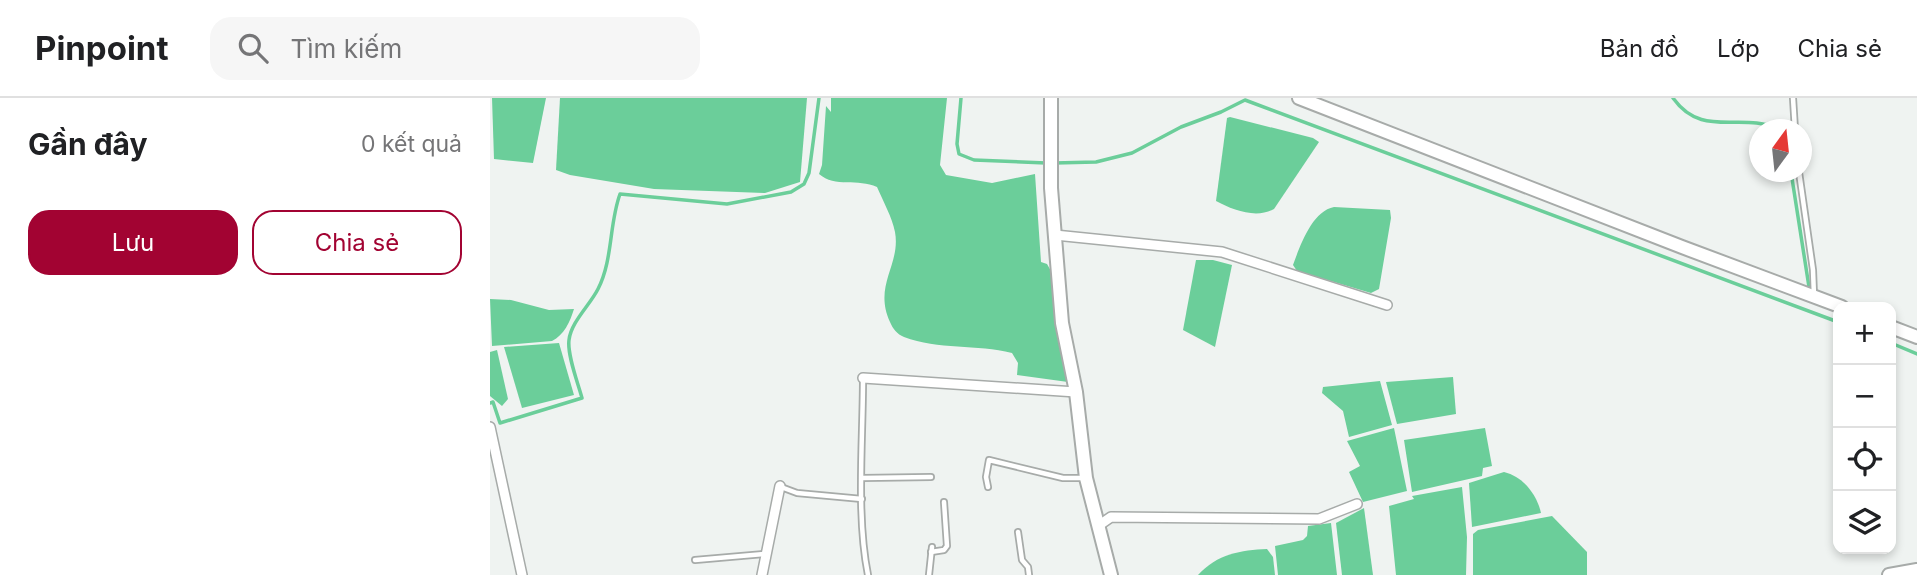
<!DOCTYPE html>
<html lang="vi">
<head>
<meta charset="utf-8">
<style>
  body { margin:0; font-family:Inter,sans-serif; background:#f6f6f6; color:#202124 }
  .controls { position:absolute; right:21px; bottom:21px; display:grid; overflow:hidden; border-radius:14px; box-shadow:0 4px 10px #0003 }
  .controls button { width:63px; height:63px; display:grid; place-items:center; padding:0; border:0; border-bottom:2px solid #e0e0e0; background:#fff; color:#202124; font:35px sans-serif }
  .compass { position:absolute; left:1259px; top:21px; width:63px; height:63px; border-radius:50%; background:#fff; box-shadow:0 4px 10px #0003; rotate:15deg }
  .list { margin:0; padding:0; list-style:none }
  h2 { display:flex; justify-content:space-between; align-items:center; height:91px; margin:0; padding:0 28px; font-size:30px }
  h2 small { font-size:23px; font-weight:400; color:#757577 }
  .actions { display:flex; gap:14px; padding:21px 28px }
  .actions a { flex:1; padding:16px 0; border:2px solid #a20332; border-radius:21px; text-align:center; font-size:24px; color:#a20332 }
  .actions .main { background:#a20332; color:#fff }
  .icon { flex:none; width:38px; height:38px; fill:none; stroke:currentColor; stroke-width:2; stroke-linecap:round; stroke-linejoin:round }
  .map { position:relative; flex:none; width:1427px; height:477px; overflow:hidden }
  header { display:flex; align-items:center; gap:42px; box-sizing:border-box; height:98px; padding:0 35px; background:#fff; border-bottom:2px solid #e0e0e0 }
  header strong { font-size:33px }
  nav { display:flex; gap:38px; margin-inline-start:auto; font-size:24px }
  .search { width:490px; height:63px; background:#f6f6f6; display:flex; align-items:center; gap:18px; box-sizing:border-box; padding:0 24px; border-radius:21px; color:#757577; font-size:26px }
  main { display:flex }
  aside { flex:1; background:#fff }
  .map>svg:first-child { display:block }
  .water { fill:#6bce9a }
  .lines { fill:none; stroke-linecap:round; stroke-linejoin:round }
  .stream { stroke:#6bce9a; stroke-width:3.5 }
  .lane-casing { stroke:#a7aba9; stroke-width:8 }
  .street-casing { stroke:#a7aba9; stroke-width:12 }
  .secondary-casing { stroke:#a7aba9; stroke-width:16 }
  .lane { stroke:#fff; stroke-width:4.5 }
  .street { stroke:#fff; stroke-width:9 }
  .secondary { stroke:#fff; stroke-width:12 }
</style>
</head>
<body>
<header>
<strong>Pinpoint</strong>
<div class="search"><svg class="icon" aria-label="search" viewBox="0 0 24 24"><circle cx="10" cy="10" r="6"/><path d="M15 15l6 6"/></svg>Tìm kiếm</div>
<nav><a>Bản đồ</a><a>Lớp</a><a>Chia sẻ</a></nav>
</header>
<main>
<aside>
<h2>Gần đây<small>0 kết quả</small></h2>
<ul class="list">
</ul>
<div class="actions"><a class="main">Lưu</a><a>Chia sẻ</a></div>
</aside>
<div class="map">
<svg width="1427" height="477" viewBox="0 0 1427 477">
  <rect width="100%" height="100%" fill="#eff3f1"/>
  <g class="water">
    <polygon points="2,0 56,0 43,65 4,61"/>
    <polygon points="70,0 317,0 310,84 275,95 164,91 80,77 66,72"/>
    <path d="M341,0H457L450,67L456,77L502,85L545,76L551,164L557,166L561,173L569,239L578,284L527,277L528,265L522,255C487,246 448,252 414,239C407,236 403,231 400,224C383,187 411,167 405,134C402,119 393,103 387,89C368,80 345,90 329,76L332,67L336,8L341,14Z"/>
    <path d="M740,19L823,40L829,44L784,111C766,121 743,112 726,103L737,20Z"/>
    <path d="M844,109L900,112L901,120L889,191L881,195L807,173L803,167C810,148 822,113 844,109Z"/>
    <polygon points="706,162 723,162 742,167 725,249 693,232"/>
    <path d="M0,201L21,202L59,212L84,211C80,224 74,237 62,243L2,248Z"/>
    <polygon points="69,245 84,297 32,310 14,249"/>
    <polygon points="7,252 18,301 12,308 0,298 0,254"/>
    <polygon points="963,279 966,316 907,326 896,284"/>
    <polygon points="890,283 902,327 859,339 853,313 832,295 833,289"/>
    <polygon points="904,330 917,393 873,404 859,374 870,368 857,343"/>
    <polygon points="995,330 1002,368 993,370 992,378 922,394 914,342"/>
    <path d="M1014,374C1034,379 1047,397 1051,415L982,429L979,385Z"/>
    <polygon points="972,389 977,439 976,477 906,477 899,408 924,401 922,398"/>
    <polygon points="874,410 883,477 852,477 846,425"/>
    <polygon points="1062,418 1097,454 1097,477 983,477 983,436 988,432"/>
    <polygon points="841,425 847,477 788,477 785,448 813,442 817,438 818,428"/>
    <path d="M777,451L783,459L785,477H708C727,456 751,452 777,451Z"/>
  </g>
  <g class="lines">
    <g class="stream">
      <polyline points="471,0 467,46 469,56 484,62 556,65"/>
      <path d="M1183,0C1213,42 1251,12 1291,32"/>
      <polyline points="564,65 606,64 642,55 691,29 731,14 755,2 1348,224"/>
      <polyline points="1301,74 1319,189"/>
      <polyline points="1401,245 1427,256"/>
      <path d="M0,305L3,304L10,325L92,300C88,285 77,257 79,242C81,224 100,207 108,191C123,162 119,126 130,96L237,106L301,94L314,86L319,75L329,0"/>
    </g>
    <defs>
      <g id="lane">
        <polyline points="1303,0 1305,32"/>
        <polyline points="1309,74 1323,172 1324,198"/>
        <path d="M373,281C373,341 366,418 378,477"/>
        <polyline points="372,380 441,379"/>
        <polyline points="291,389 307,395 372,401"/>
        <polyline points="498,389 496,379 499,362 573,380 595,380"/>
        <polyline points="528,434 532,462 538,469 539,477"/>
        <polyline points="441,454 454,452 457,448 454,404"/>
        <polyline points="205,462 275,456"/>
        <polyline points="439,477 442,449"/>
      </g>
      <g id="street">
        <polyline points="565,137 732,154 897,207"/>
        <polyline points="373,280 586,294"/>
        <polyline points="0,329 32,477"/>
        <polyline points="608,428 621,419 829,421 867,406"/>
        <polyline points="272,477 290,388"/>
      </g>
      <g id="secondary">
        <polyline points="561,0 561,90 572,225 586,294 596,380 621,477"/>
        <polyline points="809,0 1192,149 1352,209"/>
        <polyline points="1401,229 1427,239"/>
        <polyline points="1399,477 1427,472"/>
      </g>
    </defs>
    <use href="#lane" class="lane-casing"/>
    <use href="#street" class="street-casing"/>
    <use href="#secondary" class="secondary-casing"/>
    <use href="#lane" class="lane"/>
    <use href="#street" class="street"/>
    <use href="#secondary" class="secondary"/>
  </g>
</svg>
<div class="controls">
<button>+</button>
<button>−</button>
<button><svg class="icon" aria-label="locate" viewBox="0 0 24 24"><circle cx="12" cy="12" r="6"/><path d="M12 2v4M12 18v4M2 12h4M18 12h4"/></svg></button>
<button><svg class="icon" aria-label="layers" viewBox="0 0 24 24"><path d="M12 4l9 5-9 5-9-5zM3 14l9 5 9-5"/></svg></button>
</div>
<svg class="compass" viewBox="-18 -18 36 36"><path d="M0-13l5 13h-10z" fill="#e53935"/><path d="M0 13l5-13h-10z" fill="#757577"/></svg>
</div>
</main>
</body>
</html>
